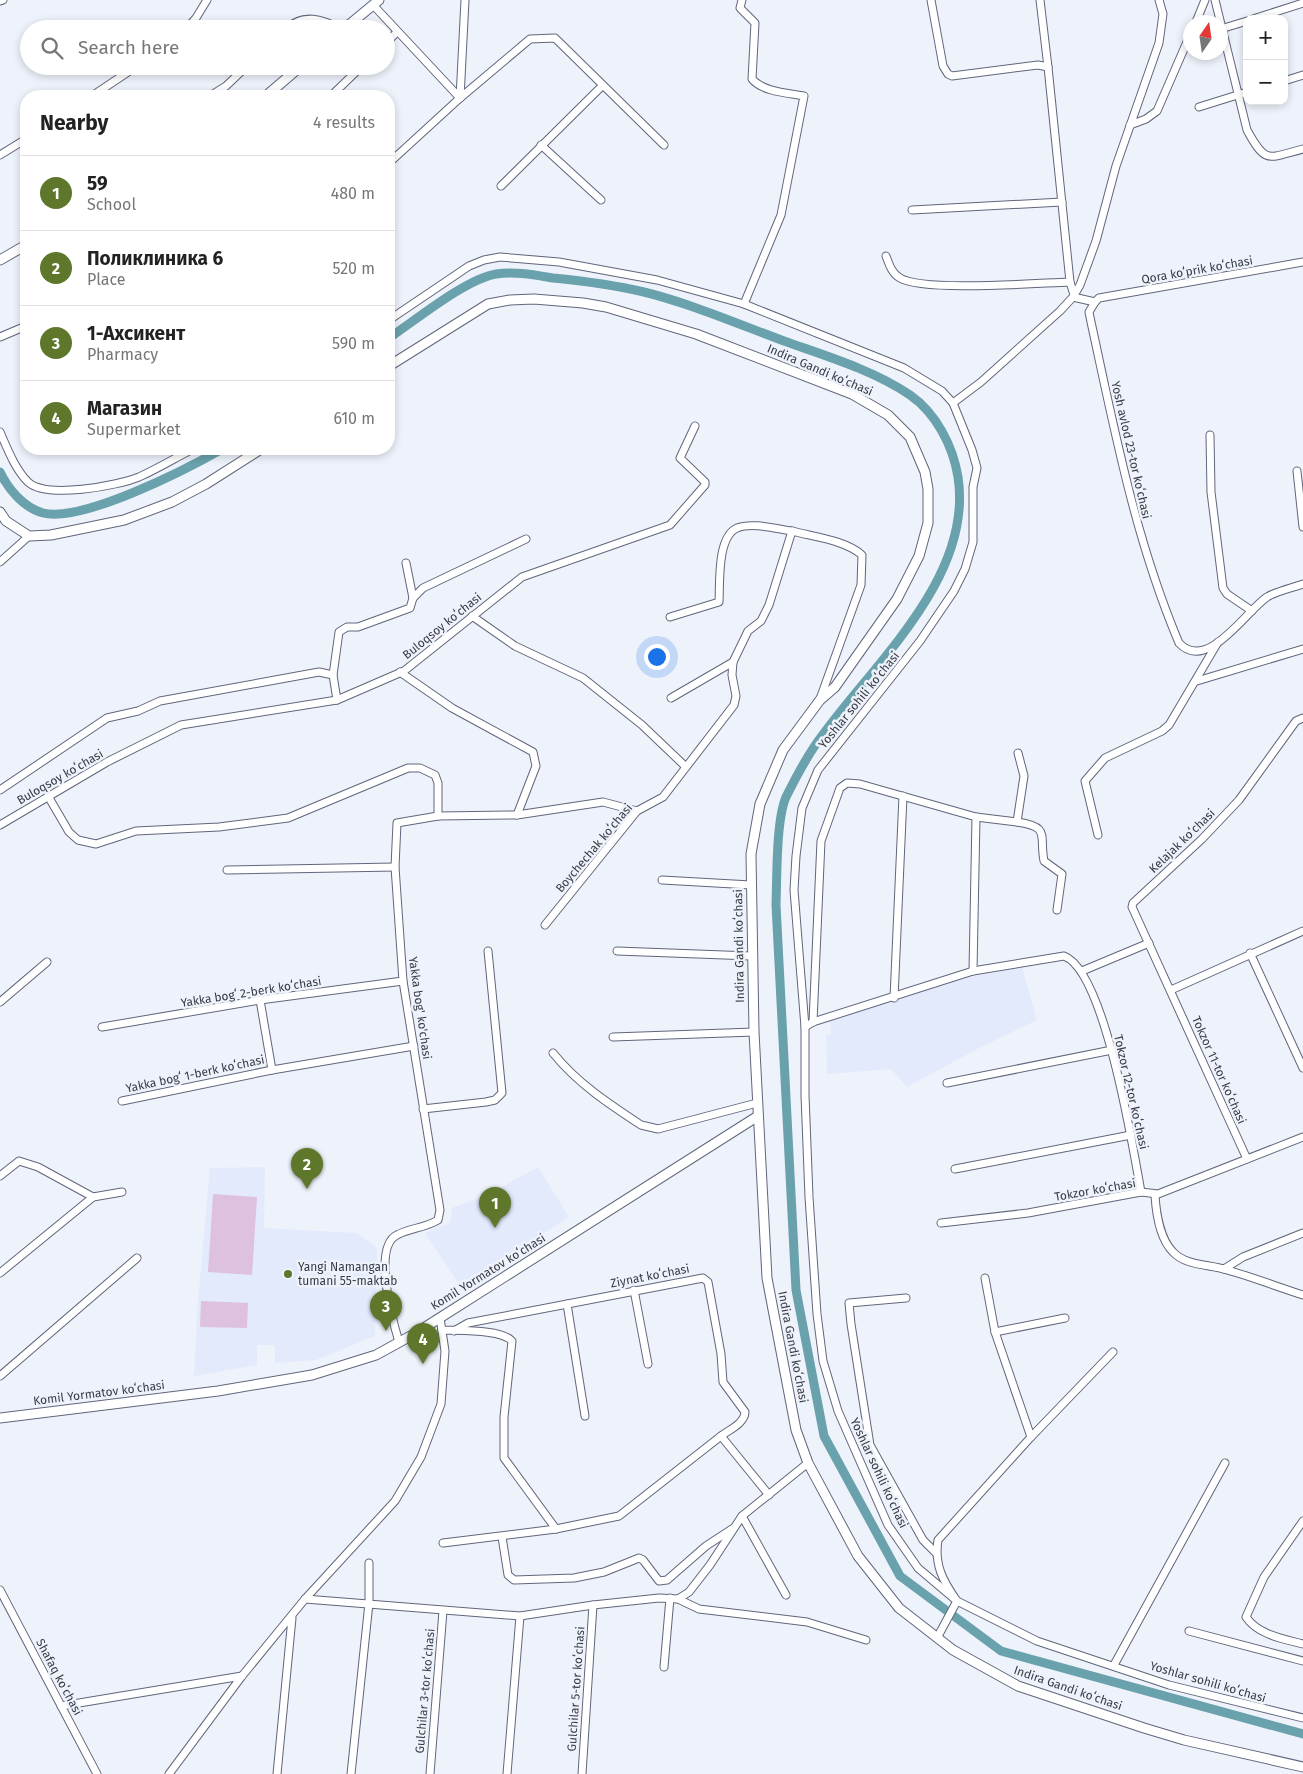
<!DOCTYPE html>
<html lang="en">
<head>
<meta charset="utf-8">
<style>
  body { margin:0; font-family:"Fira Sans",sans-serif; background:#f2f2f2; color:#222 }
  .controls { position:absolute; right:15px; top:15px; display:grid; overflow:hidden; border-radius:10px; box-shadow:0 2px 8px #0003 }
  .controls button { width:45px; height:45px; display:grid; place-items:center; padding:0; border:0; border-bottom:1px solid #e0e0e0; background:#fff; color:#222; font:25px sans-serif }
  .compass { position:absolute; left:1183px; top:15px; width:45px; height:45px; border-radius:50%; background:#fff; box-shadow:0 2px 8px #0003; rotate:13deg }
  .you { position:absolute; left:656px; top:656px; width:18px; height:18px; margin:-12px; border:4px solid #fff; border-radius:50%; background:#1a73e8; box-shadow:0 0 0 8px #1a73e833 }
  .badge { display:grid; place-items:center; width:32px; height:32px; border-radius:50%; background:#5e772a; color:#fff; font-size:16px; font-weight:700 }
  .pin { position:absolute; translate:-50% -41px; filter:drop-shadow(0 1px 2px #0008) }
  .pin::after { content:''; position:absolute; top:26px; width:18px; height:15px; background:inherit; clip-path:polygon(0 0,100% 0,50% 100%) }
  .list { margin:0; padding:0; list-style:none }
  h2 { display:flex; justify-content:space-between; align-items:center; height:65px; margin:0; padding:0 20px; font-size:21px }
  h2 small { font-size:16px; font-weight:400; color:#767676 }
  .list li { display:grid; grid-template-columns:32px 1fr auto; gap:15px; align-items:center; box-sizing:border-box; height:75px; padding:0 20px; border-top:1px solid #e0e0e0 }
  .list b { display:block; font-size:19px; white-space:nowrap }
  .list p { margin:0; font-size:16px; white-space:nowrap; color:#767676 }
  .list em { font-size:16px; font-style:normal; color:#767676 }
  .icon { flex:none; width:28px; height:28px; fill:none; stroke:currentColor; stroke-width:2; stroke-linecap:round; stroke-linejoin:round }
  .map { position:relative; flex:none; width:1303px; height:1774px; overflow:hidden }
  .search { position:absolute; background:#fff; box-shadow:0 2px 8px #0003; left:20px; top:20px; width:375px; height:55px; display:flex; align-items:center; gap:12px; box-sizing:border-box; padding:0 18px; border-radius:28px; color:#767676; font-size:19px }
  .panel { position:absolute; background:#fff; box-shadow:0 2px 8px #0003; left:20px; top:90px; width:375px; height:365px; border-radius:20px }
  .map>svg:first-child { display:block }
  .built { fill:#e3eafc }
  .green { fill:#dec1dc }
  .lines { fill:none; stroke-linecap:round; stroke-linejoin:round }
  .canal { stroke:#69a1ad; stroke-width:9 }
  .minor-casing { stroke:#60667b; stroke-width:9 }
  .tertiary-casing { stroke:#60667b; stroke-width:11 }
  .minor { stroke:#fff; stroke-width:7 }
  .tertiary { stroke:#fff; stroke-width:9 }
  .poi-dot { fill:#5e772a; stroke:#eef2fb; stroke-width:2 }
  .labels { text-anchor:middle; stroke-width:5; stroke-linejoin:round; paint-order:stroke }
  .street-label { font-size:12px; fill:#383b44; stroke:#eef2fb }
  .poi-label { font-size:12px; fill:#383b44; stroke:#eef2fb; text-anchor:start }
</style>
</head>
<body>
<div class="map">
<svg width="1303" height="1774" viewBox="0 0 1303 1774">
  <rect width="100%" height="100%" fill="#eef2fb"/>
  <g class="built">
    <polygon points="1022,967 1037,1020 981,1047 907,1087 891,1069 827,1074 826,1035 831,1035 830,1021 949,981"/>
    <polygon points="265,1167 264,1228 356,1233 377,1248 375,1336 316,1360 275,1363 275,1345 257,1345 257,1365 194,1376 198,1301 210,1168"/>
    <polygon points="538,1167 569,1217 461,1287 425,1233 450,1223 452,1208 489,1194"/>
  </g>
  <g class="green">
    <polygon points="213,1194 257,1197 252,1275 208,1272"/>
    <polygon points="201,1301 248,1303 247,1328 200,1327"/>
  </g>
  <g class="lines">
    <g class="canal">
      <path d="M389,338C416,320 466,279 496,274C515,271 535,275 553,278C584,281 614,285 644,292C692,304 738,324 784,341C826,356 873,370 910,395C936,413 953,446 958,477C974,581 867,669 814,747C804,762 794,781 786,797C776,820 777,878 776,905L796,1290L824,1436L900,1576L1001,1651L1303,1734"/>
      <path d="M0,472C8,489 24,508 43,513C82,523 187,469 222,449"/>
    </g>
    <defs>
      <g id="minor">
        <path d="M742,0L740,8L755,23L752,79C763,92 788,93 804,96L781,215L744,304"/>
        <polyline points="931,0 943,66 948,74 952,76 1038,65 1048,67 1070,282 1074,295"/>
        <polyline points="1040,0 1048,67"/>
        <path d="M1215,0L1247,130C1266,165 1268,158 1303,149"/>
        <polyline points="0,1 3,0"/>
        <polyline points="374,6 460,98 389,163"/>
        <polyline points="1253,19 1303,3"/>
        <polyline points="1196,22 1205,0"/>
        <polyline points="1224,28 1247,21"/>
        <polyline points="186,29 196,18 207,0"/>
        <path d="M286,29C303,13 322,19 341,29"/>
        <polyline points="386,43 397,32"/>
        <polyline points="1284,81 1303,75"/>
        <polyline points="92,96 137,66"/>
        <polyline points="210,96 226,86 247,66"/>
        <polyline points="331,96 362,66"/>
        <polyline points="460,98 530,39 555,38 664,145"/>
        <polyline points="460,98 465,0"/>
        <polyline points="1199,107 1247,92"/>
        <polyline points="1130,125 1146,119 1157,111 1190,35"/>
        <polyline points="541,145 601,200"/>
        <polyline points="0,155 26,139"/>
        <polyline points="501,186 602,86"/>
        <polyline points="912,210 1062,202"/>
        <path d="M886,256C889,264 892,274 900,278C923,292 1037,283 1070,282"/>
        <polyline points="1073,297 1095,302"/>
        <path d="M1095,302L1089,312L1091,322C1115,432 1135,539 1179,643C1207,673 1245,612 1267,597C1277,591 1292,588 1303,584"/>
        <polyline points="1095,302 1099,298 1303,262"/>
        <polyline points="389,320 469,266 484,260 500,257 559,262 657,280 744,304 904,368 942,391 953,403 981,382 1060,311 1073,297 1080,285 1096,241 1116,166 1159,43 1163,14 1159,0"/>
        <polyline points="0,337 26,326"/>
        <polyline points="953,403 972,450 977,468 973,487 973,542 965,569 954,591 920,641 818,770 802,808 796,856 794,890 805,1027 805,1095 809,1197 817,1314 823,1361 838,1411 888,1525 918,1568 957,1601 1037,1641 1169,1685 1303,1718"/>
        <path d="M0,432C7,448 15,469 28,482C46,499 117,486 139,477C157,469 175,458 193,449"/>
        <polyline points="1210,435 1211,492 1223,588 1227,594 1252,611"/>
        <polyline points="1297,471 1303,527"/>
        <polyline points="0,562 29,536"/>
        <polyline points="406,563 413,598"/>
        <polyline points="472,616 515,646 583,678 642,725 685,766"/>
        <path d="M670,617L719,602C720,582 717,537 737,528C752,522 777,529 792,531"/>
        <polyline points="400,672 452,708 533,752 536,766 517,815"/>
        <polyline points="333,675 339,632 347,627 358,627 410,608 413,598 423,588 526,539"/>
        <polyline points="1197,681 1303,649"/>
        <polyline points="671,698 733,662"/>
        <polyline points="0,790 107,718 138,711 160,701 319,672 333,675 337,700"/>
        <polyline points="48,796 69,832 78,840 96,844 136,831 219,827 288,818 408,768 420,768 435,775 438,783 438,816"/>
        <path d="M1017,822C1051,827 1039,835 1044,861L1062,874L1057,910"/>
        <polyline points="0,825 107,762 181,725 337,700 404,671 522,577 670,525 705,485 705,482 680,458 695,426"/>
        <polyline points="1098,835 1085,781 1105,758 1162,731 1169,725 1218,642"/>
        <polyline points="227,870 395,867"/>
        <polyline points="662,880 751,885"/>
        <path d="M545,925L637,811L663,797L734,705L736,696L732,675L733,662L748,631L761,621L769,605L792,531C814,537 845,540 862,555L861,585L820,699"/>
        <polyline points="617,951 751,956"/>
        <polyline points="1250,953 1303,1068"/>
        <polyline points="973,971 976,817"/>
        <polyline points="1082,971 1149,943"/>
        <polyline points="1171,990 1303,931"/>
        <polyline points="894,998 903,796"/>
        <polyline points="260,1000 272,1070"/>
        <polyline points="0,1002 47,962"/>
        <polyline points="813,1022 821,841 840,788 847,783 860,784 976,817 1017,822 1024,776 1018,753"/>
        <polyline points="102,1027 260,1000 403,981"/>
        <path d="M805,1027L813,1022L973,971L1064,956C1105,971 1133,1148 1141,1192"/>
        <polyline points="613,1037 754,1032"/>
        <path d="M553,1053C577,1083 609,1104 641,1125L658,1129L757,1103"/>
        <polyline points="947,1083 1112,1050"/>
        <polyline points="122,1101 272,1070 414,1046"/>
        <polyline points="423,1109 486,1102 495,1100 502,1093 488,951"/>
        <polyline points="1247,1159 1132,907 1133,903 1202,839 1239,800 1296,721 1303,718"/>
        <polyline points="955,1169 1131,1135"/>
        <polyline points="0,1176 19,1161 38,1167 93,1197"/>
        <path d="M1155,1195C1156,1212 1160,1239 1173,1252C1186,1266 1209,1264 1227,1270C1252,1277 1278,1287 1303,1295"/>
        <polyline points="941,1223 1028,1213 1141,1192 1158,1194 1303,1137"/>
        <polyline points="1224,1269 1243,1257 1303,1233"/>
        <polyline points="0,1273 93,1197 122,1192"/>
        <polyline points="985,1278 995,1332"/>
        <polyline points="634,1290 648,1364"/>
        <polyline points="906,1298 849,1303 851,1324 870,1445 923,1540 936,1553"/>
        <polyline points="567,1304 585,1416"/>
        <path d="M442,1330C460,1331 501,1329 512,1341L504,1417V1458L556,1529"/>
        <path d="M454,1331L468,1323L703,1278L708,1282L721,1354L723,1382L745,1412C745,1423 729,1430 721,1436"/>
        <path d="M399,1342C393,1322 372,1247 397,1235C410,1228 425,1228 438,1220L440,1210L403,981L395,867L397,823L438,816L517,815L603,802L637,811"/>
        <polyline points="0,1376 137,1258"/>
        <polyline points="1031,1437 1113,1352"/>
        <polyline points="742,1516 786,1595"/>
        <path d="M1303,1521L1264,1577L1246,1617C1258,1635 1284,1639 1303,1644"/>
        <polyline points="502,1537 508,1575 514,1580 574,1578 604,1572 639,1558 643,1560 659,1581 667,1580 706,1546 732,1529"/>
        <polyline points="443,1543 556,1529 619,1516 721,1436 769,1495"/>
        <polyline points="0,1590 97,1774"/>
        <polyline points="305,1599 520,1616 593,1605 659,1598 678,1599 689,1592 710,1565 742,1516 808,1463"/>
        <polyline points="678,1599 699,1609 807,1622 866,1640"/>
        <polyline points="1189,1631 1303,1661"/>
        <path d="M937,1638L957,1601C943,1581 934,1565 938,1540L1031,1437L995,1332L1065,1318"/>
        <polyline points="1114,1665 1225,1463"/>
        <polyline points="664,1667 670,1598"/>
        <polyline points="61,1706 242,1676"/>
        <polyline points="169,1774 242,1676 305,1599 395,1501 421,1457 441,1404 445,1351 440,1318"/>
        <polyline points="277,1774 292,1618"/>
        <polyline points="351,1774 369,1603 369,1563"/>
        <polyline points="430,1774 443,1611"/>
        <polyline points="507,1774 520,1616"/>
        <polyline points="582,1774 593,1605"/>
      </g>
      <g id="tertiary">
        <polyline points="344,29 379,0"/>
        <polyline points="266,96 301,66"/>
        <polyline points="0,260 26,245"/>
        <polyline points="389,366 488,304 510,300 534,299 583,303 606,307 696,334 852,394 888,415 910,437 925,472 928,489 928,523 919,556 897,599 835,687 820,700 783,750 760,804 751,854 754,1032 767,1278 796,1430 808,1463 858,1556 899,1608 953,1650 1018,1686 1144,1728 1184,1740 1303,1767"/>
        <polyline points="0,512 6,521 29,536 51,535 124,520 172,502 206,484 261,449"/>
        <polyline points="0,1418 218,1391 312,1375 376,1355 416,1333 758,1116"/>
      </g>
    </defs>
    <use href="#minor" class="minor-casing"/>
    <use href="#tertiary" class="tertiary-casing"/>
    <use href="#minor" class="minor"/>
    <use href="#tertiary" class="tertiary"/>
  </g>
  <circle class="poi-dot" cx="288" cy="1274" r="5"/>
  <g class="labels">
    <g class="street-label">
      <text transform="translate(1197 270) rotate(-10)" y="4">Qora koʻprik koʻchasi</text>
      <text transform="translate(820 370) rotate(23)" y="4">Indira Gandi koʻchasi</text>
      <text transform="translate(1131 450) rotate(77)" y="4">Yosh avlod 23-tor koʻchasi</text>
      <text transform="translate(442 626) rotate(-39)" y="4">Buloqsoy koʻchasi</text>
      <text transform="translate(859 700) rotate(-51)" y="4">Yoshlar sohili koʻchasi</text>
      <text transform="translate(60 777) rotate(-30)" y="4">Buloqsoy koʻchasi</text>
      <text transform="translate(1182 841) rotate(-44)" y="4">Kelajak koʻchasi</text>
      <text transform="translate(594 848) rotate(-50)" y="4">Boychechak koʻchasi</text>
      <text transform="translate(739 946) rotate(-91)" y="4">Indira Gandi koʻchasi</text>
      <text transform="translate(251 992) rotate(-9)" y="4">Yakka bogʻ 2-berk koʻchasi</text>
      <text transform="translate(420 1008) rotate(82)" y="4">Yakka bog' ko'chasi</text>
      <text transform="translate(1219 1070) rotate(66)" y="4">Tokzor 11-tor koʻchasi</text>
      <text transform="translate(195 1074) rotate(-12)" y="4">Yakka bogʻ 1-berk koʻchasi</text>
      <text transform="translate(1131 1092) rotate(77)" y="4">Tokzor 12-tor koʻchasi</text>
      <text transform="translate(1095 1190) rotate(-10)" y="4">Tokzor koʻchasi</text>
      <text transform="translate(488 1272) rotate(-32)" y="4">Komil Yormatov koʻchasi</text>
      <text transform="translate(650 1276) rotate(-11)" y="4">Ziynat koʻchasi</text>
      <text transform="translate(793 1347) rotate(79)" y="4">Indira Gandi koʻchasi</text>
      <text transform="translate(99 1393) rotate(-7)" y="4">Komil Yormatov koʻchasi</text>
      <text transform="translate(879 1473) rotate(65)" y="4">Yoshlar sohili koʻchasi</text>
      <text transform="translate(59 1677) rotate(62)" y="4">Shafaq koʻchasi</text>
      <text transform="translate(1208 1682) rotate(16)" y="4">Yoshlar sohili koʻchasi</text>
      <text transform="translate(1068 1688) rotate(19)" y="4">Indira Gandi koʻchasi</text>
      <text transform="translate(576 1689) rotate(-86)" y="4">Gulchilar 5-tor koʻchasi</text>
      <text transform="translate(425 1691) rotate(-85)" y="4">Gulchilar 3-tor koʻchasi</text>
    </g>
    <g class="poi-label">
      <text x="298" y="1271">Yangi Namangan<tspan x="298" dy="14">tumani 55-maktab</tspan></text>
    </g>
  </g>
</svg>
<div class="controls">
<button>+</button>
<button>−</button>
</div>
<svg class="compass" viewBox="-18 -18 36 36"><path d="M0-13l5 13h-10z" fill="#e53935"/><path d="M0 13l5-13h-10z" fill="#767676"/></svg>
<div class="you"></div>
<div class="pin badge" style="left:495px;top:1228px">1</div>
<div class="pin badge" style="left:307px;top:1189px">2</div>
<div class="pin badge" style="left:386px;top:1331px">3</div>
<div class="pin badge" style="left:423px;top:1364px">4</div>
<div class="search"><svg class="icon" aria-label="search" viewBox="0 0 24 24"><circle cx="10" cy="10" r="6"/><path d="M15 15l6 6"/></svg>Search here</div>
<section class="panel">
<h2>Nearby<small>4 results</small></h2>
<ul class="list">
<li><span class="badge">1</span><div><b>59</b><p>School</p></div><em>480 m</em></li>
<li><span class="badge">2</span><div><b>Поликлиника 6</b><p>Place</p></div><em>520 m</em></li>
<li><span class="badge">3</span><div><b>1-Ахсикент</b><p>Pharmacy</p></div><em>590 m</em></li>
<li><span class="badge">4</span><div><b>Магазин</b><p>Supermarket</p></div><em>610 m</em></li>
</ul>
</section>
</div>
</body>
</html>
